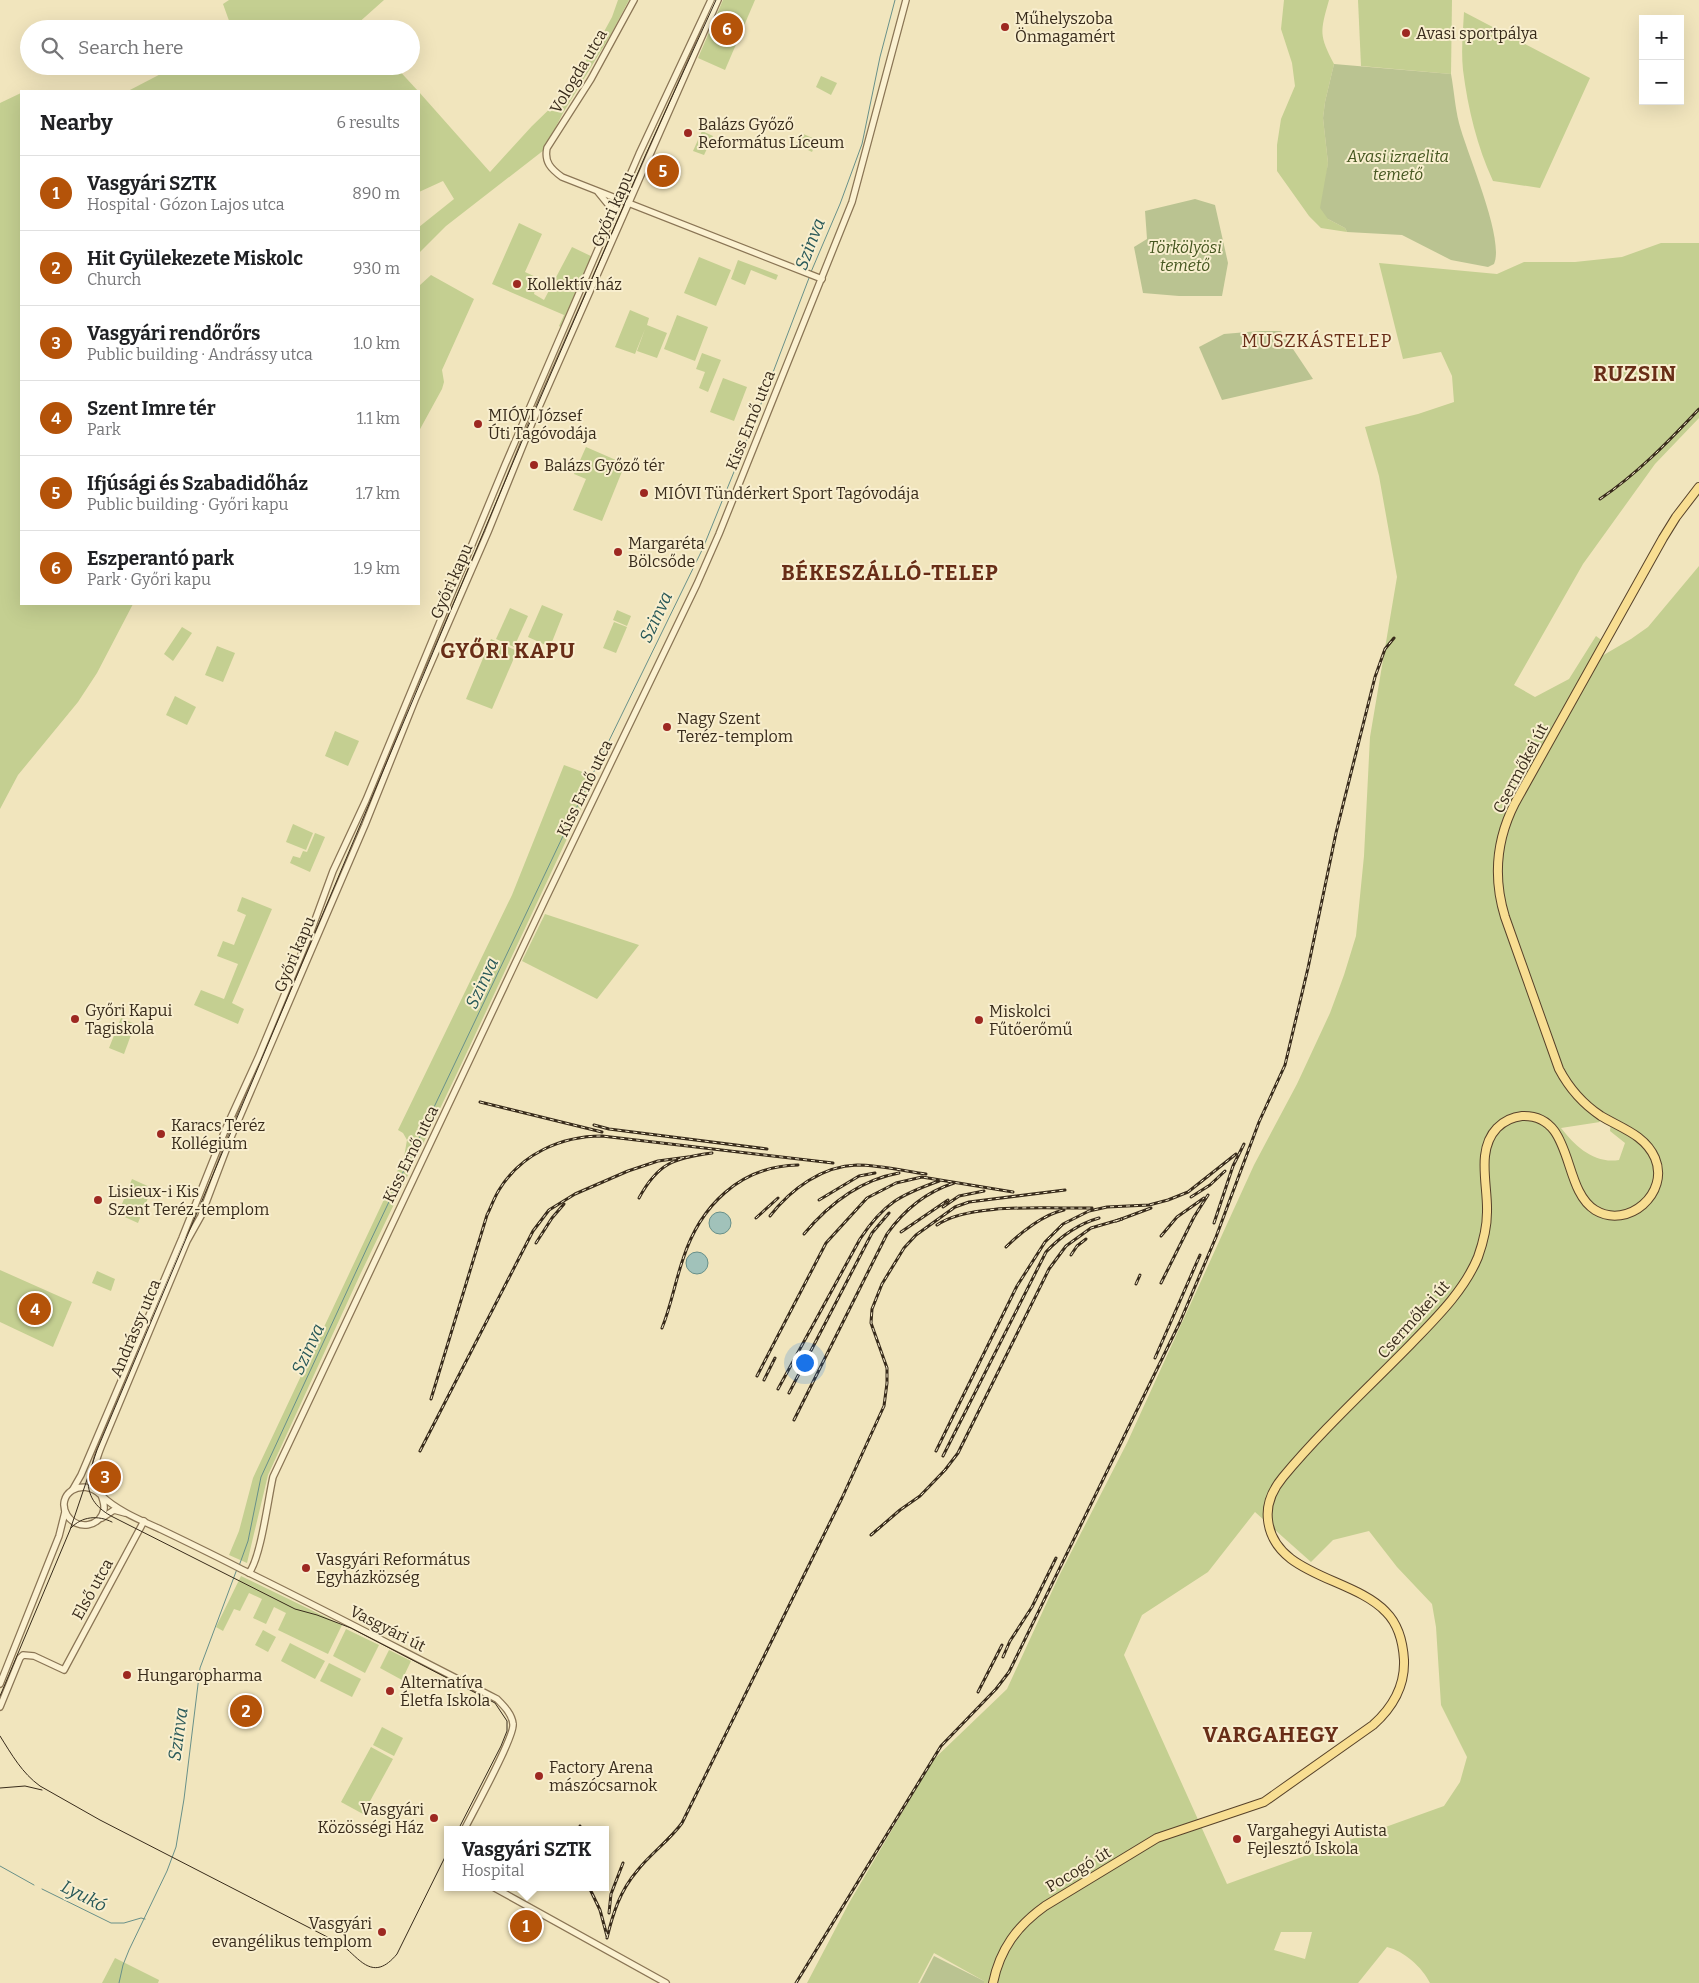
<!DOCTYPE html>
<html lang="en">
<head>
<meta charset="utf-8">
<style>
  body { margin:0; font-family:Bitter,serif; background:#f6f6f6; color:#202124 }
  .controls { position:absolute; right:15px; top:15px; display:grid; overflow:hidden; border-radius:0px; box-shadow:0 5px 20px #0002 }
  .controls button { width:45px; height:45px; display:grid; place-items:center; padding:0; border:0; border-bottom:1px solid #e0e0e0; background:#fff; color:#202124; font:25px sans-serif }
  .you { position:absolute; left:804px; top:1362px; width:18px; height:18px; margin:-12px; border:4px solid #fff; border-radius:50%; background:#1a73e8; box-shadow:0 0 0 8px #1a73e833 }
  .badge { display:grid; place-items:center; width:32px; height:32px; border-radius:50%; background:#b45309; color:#fff; font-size:16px; font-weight:700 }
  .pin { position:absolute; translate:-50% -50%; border:2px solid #fff; box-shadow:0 1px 5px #0006 }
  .popup { position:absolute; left:444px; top:1826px; width:165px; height:65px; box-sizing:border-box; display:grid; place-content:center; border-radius:0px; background:#fff; filter:drop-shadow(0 1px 4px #0005); font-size:16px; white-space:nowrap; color:#757577 }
  .popup b { font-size:19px; color:#202124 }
  .popup::after { content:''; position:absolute; left:50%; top:100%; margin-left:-10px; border:10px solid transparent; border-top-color:#fff }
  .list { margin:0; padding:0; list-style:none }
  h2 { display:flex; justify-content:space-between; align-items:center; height:65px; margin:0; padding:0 20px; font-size:21px }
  h2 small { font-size:16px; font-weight:400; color:#757577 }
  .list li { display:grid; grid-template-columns:32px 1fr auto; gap:15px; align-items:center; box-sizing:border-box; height:75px; padding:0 20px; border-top:1px solid #e0e0e0 }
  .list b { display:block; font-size:19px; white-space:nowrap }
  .list p { margin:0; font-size:16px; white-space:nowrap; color:#757577 }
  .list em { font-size:16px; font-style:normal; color:#757577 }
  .icon { flex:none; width:28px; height:28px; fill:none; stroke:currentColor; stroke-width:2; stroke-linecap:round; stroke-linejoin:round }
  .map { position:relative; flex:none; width:1699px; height:1983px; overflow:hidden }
  .search { position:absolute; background:#fff; box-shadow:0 5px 20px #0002; left:20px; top:20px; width:400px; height:55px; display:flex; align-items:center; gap:12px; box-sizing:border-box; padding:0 18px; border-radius:28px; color:#757577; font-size:19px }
  .panel { position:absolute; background:#fff; box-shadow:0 5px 20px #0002; left:20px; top:90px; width:400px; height:515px; border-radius:0px }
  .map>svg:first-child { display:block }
  .green { fill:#c4cf91; fill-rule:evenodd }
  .cemetery { fill:#bac391 }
  .water { fill:#a1c2ba; stroke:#689089 }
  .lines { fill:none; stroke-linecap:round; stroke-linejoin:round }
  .stream { stroke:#689089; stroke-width:1 }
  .minor-casing { stroke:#8a7555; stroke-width:8 }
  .major-casing { stroke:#57422a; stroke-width:10 }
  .minor { stroke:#fbf1d1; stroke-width:5.5 }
  .major { stroke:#f8de92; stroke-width:8 }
  .tram { stroke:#382b1b; stroke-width:1 }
  .rail-casing { stroke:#382b1b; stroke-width:3 }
  .rail { stroke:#f8eece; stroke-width:1; stroke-dasharray:4; stroke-linecap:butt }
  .poi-dot { fill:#9d2821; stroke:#f8eece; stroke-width:2 }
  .labels { text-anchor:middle; stroke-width:4; stroke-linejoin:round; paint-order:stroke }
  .poi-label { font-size:16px; fill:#382b1b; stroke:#f8eece; text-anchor:start }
  .street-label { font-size:16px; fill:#382b1b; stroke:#f8eece }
  .park-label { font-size:16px; font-style:italic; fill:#455620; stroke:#f8eece }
  .water-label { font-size:18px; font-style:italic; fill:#295959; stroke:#f8eece }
  .neighbourhood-label { font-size:18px; letter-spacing:1px; fill:#682d17; stroke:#f8eece }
  .district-label { font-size:21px; font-weight:bold; letter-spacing:1px; fill:#682d17; stroke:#f8eece }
</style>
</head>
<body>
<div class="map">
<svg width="1699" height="1983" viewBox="0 0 1699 1983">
  <rect width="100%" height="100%" fill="#f1e5bd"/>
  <g class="green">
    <polygon points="229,0 384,0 356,25 359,29 232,29 223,4"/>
    <polygon points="618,0 629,0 610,36 563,113 544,150 446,226 419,253 419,227 454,199 443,181 419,192 419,92 490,172 532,126 563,96 600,39 612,17"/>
    <polygon points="723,0 755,0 725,70 698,58"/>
    <path d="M1284,0H1329C1320,32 1319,35 1334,64L1325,102L1323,118L1328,163L1326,180L1328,219L1345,228L1347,232L1321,228L1309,216L1277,171V145L1281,119L1295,86L1292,63L1281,29Z"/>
    <polygon points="1358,0 1452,0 1451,74 1361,66"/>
    <path d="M1464,12L1590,78L1540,188L1493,181C1477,146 1468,109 1463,70C1461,51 1463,31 1464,12Z"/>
    <polygon points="176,66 395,66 418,91 128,91"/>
    <polygon points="821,76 837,83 831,95 816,87"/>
    <polygon points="21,93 21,604 133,604 97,673 78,702 18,775 0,809 0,103"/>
    <polygon points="702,131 713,136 704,155 693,151"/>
    <polygon points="801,133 817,140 812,152 796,144"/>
    <polygon points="519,223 542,234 525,272 538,278 534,294 544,300 572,247 595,258 562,328 559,326 564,315 492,284"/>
    <path d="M1661,243H1699V418L1655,464L1583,564L1514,685L1535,697L1569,679L1596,636L1604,642L1595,660L1631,639L1648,627L1699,566V1983H1430C1422,1967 1404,1951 1387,1947L1358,1983H984V1981L934,1953L918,1983H807L849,1903L933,1760L1007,1689L1059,1576L1127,1443L1254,1165L1297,1084L1330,1013L1344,975L1356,936L1364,856L1370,737L1397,577L1379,476L1365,427L1418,414L1454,402L1452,376L1441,352L1403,359L1379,263L1497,274L1524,262H1575L1622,257ZM1594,1111L1611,1121L1610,1131L1625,1143L1619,1160C1594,1164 1575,1146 1561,1128L1600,1122ZM1255,1512L1311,1562L1333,1540L1369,1531L1397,1567L1432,1604L1436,1627L1441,1705L1467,1757L1460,1782L1444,1806L1227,1884L1124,1655L1142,1615L1208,1572ZM1281,1932H1312L1305,1959L1274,1950Z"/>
    <polygon points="699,257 731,270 716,306 684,293"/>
    <polygon points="738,260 778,275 776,280 751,270 745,285 731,279"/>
    <polygon points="431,275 474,299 442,370 444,382 442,389 419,431 419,286"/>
    <polygon points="630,310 649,318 647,325 667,333 657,358 637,351 645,329 635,354 615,347"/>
    <polygon points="677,315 708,327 695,361 664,349"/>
    <polygon points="702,353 721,360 708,392 699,388 705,372 696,369"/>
    <polygon points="723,378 747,387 734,421 710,412"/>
    <polygon points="586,447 625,464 602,521 573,510 586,479 574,474"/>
    <polygon points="542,605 563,614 550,647 528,637"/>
    <polygon points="510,608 528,616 514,647 496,639"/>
    <polygon points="617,610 631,616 627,626 613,620"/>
    <polygon points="614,622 627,627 616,653 603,648"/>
    <polygon points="182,627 192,633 173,661 164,654"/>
    <polygon points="491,639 517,651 492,709 466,699"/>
    <polygon points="217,646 235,653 223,682 205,675"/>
    <polygon points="175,696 196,707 187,725 166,715"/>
    <polygon points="335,731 359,741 348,766 325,756"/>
    <polygon points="564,765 596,777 459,1069 359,1277 268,1475 247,1563 229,1555 239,1531 253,1478 404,1157 407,1140 403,1133 398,1130 512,895"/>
    <polygon points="293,824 313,833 306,850 286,842"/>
    <polygon points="315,833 325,837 310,872 290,863 293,856 300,858 303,851 307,852"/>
    <polygon points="242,897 272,909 232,1003 244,1009 238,1024 194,1005 201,990 224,999 238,964 217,956 223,941 234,945 246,915 237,911"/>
    <polygon points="545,914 639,945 597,999 522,961"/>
    <polygon points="121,1018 135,1024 124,1054 109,1048"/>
    <polygon points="132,1179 152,1188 138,1223 118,1214"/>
    <polygon points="0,1270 72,1302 53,1347 0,1322"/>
    <polygon points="97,1271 115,1279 111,1291 92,1283"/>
    <polygon points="241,1576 342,1625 328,1654 278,1630 286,1613 274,1607 266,1624 253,1618 262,1599 249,1593 240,1611 234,1609 223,1631 216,1627"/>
    <polygon points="346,1629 379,1645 365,1673 333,1656"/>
    <polygon points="263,1630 276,1637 268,1652 255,1645"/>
    <polygon points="290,1643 325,1661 315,1679 281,1661"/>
    <polygon points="389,1650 411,1661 402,1680 380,1668"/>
    <polygon points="329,1663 361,1679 352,1697 320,1681"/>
    <polygon points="382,1727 403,1738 394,1756 373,1745"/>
    <polygon points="371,1747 393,1759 363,1814 341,1802"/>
    <polygon points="115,1958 159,1980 158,1983 102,1983"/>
  </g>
  <g class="cemetery">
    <path d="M1334,64L1451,74C1454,90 1455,107 1459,123C1467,154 1505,239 1494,264L1488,267L1451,260L1402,235L1347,232L1345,228L1328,219L1320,208L1328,163L1323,118L1325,102Z"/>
    <polygon points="1195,199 1215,205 1228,263 1222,296 1179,296 1143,293 1134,247 1147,239 1145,211"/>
    <polygon points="1259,331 1281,331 1313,379 1222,400 1199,347 1224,334"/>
    <polygon points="934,1956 984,1981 984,1983 920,1983"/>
  </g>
  <g class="water">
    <circle cx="720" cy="1223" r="11"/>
    <circle cx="697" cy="1263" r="11"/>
  </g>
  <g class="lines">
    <g class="stream">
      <polyline points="811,272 840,204 862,144 880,57 895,0"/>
      <polyline points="239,1566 248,1541 261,1477 367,1248 583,794 703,548 751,430 809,278"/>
      <polyline points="0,1866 34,1885"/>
      <polyline points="42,1889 111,1923 124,1923 141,1918 145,1919"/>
      <polyline points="119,1983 123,1965 129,1950 167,1871 176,1847 184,1799 200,1668 237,1569"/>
    </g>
    <defs>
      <g id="minor">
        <path d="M634,0L591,79L547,148C544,162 551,169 562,177L822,279"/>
        <polyline points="598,192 611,208 612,218"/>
        <polyline points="73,1489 81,1475 182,1238 226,1128 258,1058 311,931 333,871 366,800 505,465 639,154 711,0"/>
        <polyline points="102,1518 114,1510 125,1513"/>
        <path d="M249,1573C261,1557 268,1499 273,1477L545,900L697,584L719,534L852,202L906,0"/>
        <polyline points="0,1684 59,1536 65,1512"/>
        <polyline points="0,1707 20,1658 23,1655 34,1656 64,1670 144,1521"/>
        <path d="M464,1830C472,1814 515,1736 513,1724C512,1714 504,1706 497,1699C412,1656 327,1611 241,1569C214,1555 187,1542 160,1529C140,1520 116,1510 101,1495C81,1476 55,1495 67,1515C77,1531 101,1527 104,1509C105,1500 99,1492 97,1484C92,1468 98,1454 104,1440L187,1241L201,1216L229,1142L365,825L415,700L488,532L532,423L718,0"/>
        <polyline points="493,1887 666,1983"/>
      </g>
      <path id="major" d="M993,1983C1000,1949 1017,1926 1045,1906L1157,1838L1264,1802L1373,1725C1392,1708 1405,1686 1404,1660C1403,1643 1398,1624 1386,1612C1353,1577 1274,1576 1268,1520C1266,1504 1273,1489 1283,1477C1322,1430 1368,1388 1411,1344C1436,1318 1464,1291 1478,1257C1483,1243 1487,1227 1487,1212C1488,1185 1476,1150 1497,1128C1504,1121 1512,1117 1522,1116C1575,1114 1561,1189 1595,1210C1628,1230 1670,1193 1655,1158C1645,1135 1621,1128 1601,1116C1583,1104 1569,1088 1559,1069L1505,917C1493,878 1496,840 1515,803L1663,538L1676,517L1699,487"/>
    </defs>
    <use href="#minor" class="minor-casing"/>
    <use href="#major" class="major-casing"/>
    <use href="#minor" class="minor"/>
    <use href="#major" class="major"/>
    <g class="tram">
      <path d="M88,1480C88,1499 98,1509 113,1517L295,1609L317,1615L351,1628L495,1703L507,1721V1731L501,1746L458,1830"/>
      <path d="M71,1528C82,1516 98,1515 112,1522"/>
      <polyline points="0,1696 70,1530 97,1450 530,422 646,154 716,0"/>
      <path d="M0,1736C12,1755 22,1773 40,1786L100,1820L341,1944C360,1959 373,1983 397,1954L447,1853"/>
      <polyline points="0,1788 25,1786 42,1790"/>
    </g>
    <defs>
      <g id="rail">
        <path d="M1600,499C1637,474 1668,442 1699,409"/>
        <polyline points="480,1102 602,1132"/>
        <polyline points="594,1125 609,1129 767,1149"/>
        <polyline points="1191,1197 1210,1185 1225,1171"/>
        <path d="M639,1198C658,1163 674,1158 712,1153"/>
        <polyline points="819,1200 859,1176 875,1173"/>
        <polyline points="943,1207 959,1196 984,1191"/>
        <path d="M770,1216C791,1189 822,1166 857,1165C878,1165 905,1171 926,1174"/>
        <polyline points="756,1218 778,1198"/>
        <polyline points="1116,1221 1151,1208"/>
        <polyline points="1214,1223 1233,1166 1244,1144"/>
        <path d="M937,1225C969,1202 1052,1209 1092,1208"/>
        <polyline points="901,1232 948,1200"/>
        <path d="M804,1234C829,1204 860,1180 899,1173"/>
        <polyline points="1161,1236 1177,1217 1204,1198"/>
        <polyline points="536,1243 552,1218 564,1204"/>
        <path d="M1006,1247C1020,1233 1044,1214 1064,1210"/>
        <polyline points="1071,1255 1077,1246 1086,1239"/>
        <polyline points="1161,1283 1194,1217 1208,1195"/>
        <polyline points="1136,1284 1140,1275"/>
        <path d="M662,1328C671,1306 675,1282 683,1259C700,1206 740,1166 798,1165"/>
        <polyline points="1155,1358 1200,1255"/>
        <polyline points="757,1376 826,1243 867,1198 896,1183 922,1177 1013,1192"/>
        <polyline points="764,1380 775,1358"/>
        <path d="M778,1389L860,1239C884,1203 900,1195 939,1181"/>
        <polyline points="789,1393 872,1233 889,1213"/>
        <path d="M431,1399L487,1215C491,1207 494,1198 499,1190C521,1154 561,1136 602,1136L833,1163"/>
        <path d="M794,1420L887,1234C904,1210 926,1192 954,1183"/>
        <polyline points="420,1451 533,1231 549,1210 575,1194 628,1171 658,1161 688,1157"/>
        <polyline points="936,1451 1017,1286 1045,1242 1063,1224 1089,1211 1107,1207 1149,1205 1168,1200 1188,1192 1236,1154"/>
        <path d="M943,1456L1046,1252C1061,1236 1078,1224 1099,1218"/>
        <polyline points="871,1535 900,1510 920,1496 945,1470 958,1453 1049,1269 1066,1246 1091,1228 1122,1219"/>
        <polyline points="1003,1657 1010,1641 1032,1607 1056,1558"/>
        <polyline points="978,1692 1002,1645"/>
        <polyline points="579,1830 580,1826"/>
        <polyline points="589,1887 600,1910 607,1936"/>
        <polyline points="609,1913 611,1894 623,1863"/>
        <path d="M607,1938C613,1913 620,1891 637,1871C650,1854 669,1841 682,1823L842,1498L884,1406L887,1383V1368L871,1323L872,1309L882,1284L904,1248L916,1235L955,1207L969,1202L1065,1190"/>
        <polyline points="796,1983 941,1746 996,1689 1009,1672 1180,1322 1216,1237 1259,1122 1285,1065 1308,968 1336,833 1375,677 1385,649 1394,638"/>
      </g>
    </defs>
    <use href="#rail" class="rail-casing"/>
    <use href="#rail" class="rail"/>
  </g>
  <g class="poi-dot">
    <circle cx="1005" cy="27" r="5"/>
    <circle cx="1406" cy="33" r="5"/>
    <circle cx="688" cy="133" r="5"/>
    <circle cx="517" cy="284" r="5"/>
    <circle cx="478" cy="424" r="5"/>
    <circle cx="534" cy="465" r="5"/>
    <circle cx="644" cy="493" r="5"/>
    <circle cx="618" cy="552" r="5"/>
    <circle cx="667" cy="727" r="5"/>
    <circle cx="75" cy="1019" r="5"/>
    <circle cx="979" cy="1020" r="5"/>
    <circle cx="161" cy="1134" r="5"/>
    <circle cx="98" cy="1200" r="5"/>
    <circle cx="306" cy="1568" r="5"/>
    <circle cx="127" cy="1675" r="5"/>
    <circle cx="390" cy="1691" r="5"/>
    <circle cx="539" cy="1776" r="5"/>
    <circle cx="434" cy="1818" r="5"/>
    <circle cx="1237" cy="1839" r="5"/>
    <circle cx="382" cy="1932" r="5"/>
  </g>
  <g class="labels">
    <g class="poi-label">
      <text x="1015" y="24">Műhelyszoba<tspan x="1015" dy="18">Önmagamért</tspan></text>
      <text x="1416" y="39">Avasi sportpálya</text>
      <text x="698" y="130">Balázs Győző<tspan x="698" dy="18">Református Líceum</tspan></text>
      <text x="527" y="290">Kollektív ház</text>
      <text x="488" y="421">MIÓVI József<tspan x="488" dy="18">Úti Tagóvodája</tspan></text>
      <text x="544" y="471">Balázs Győző tér</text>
      <text x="654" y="499">MIÓVI Tündérkert Sport Tagóvodája</text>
      <text x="628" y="549">Margaréta<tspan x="628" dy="18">Bölcsőde</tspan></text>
      <text x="677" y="724">Nagy Szent<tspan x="677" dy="18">Teréz-templom</tspan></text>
      <text x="85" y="1016">Győri Kapui<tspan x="85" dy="18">Tagiskola</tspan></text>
      <text x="989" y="1017">Miskolci<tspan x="989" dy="18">Fűtőerőmű</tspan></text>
      <text x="171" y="1131">Karacs Teréz<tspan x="171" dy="18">Kollégium</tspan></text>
      <text x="108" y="1197">Lisieux-i Kis<tspan x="108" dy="18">Szent Teréz-templom</tspan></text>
      <text x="316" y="1565">Vasgyári Református<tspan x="316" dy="18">Egyházközség</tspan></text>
      <text x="137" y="1681">Hungaropharma</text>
      <text x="400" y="1688">Alternatíva<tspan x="400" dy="18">Életfa Iskola</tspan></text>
      <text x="549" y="1773">Factory Arena<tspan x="549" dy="18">mászócsarnok</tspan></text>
      <text x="424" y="1815" text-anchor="end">Vasgyári<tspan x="424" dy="18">Közösségi Ház</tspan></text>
      <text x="1247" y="1836">Vargahegyi Autista<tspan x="1247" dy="18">Fejlesztő Iskola</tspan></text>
      <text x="372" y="1929" text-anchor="end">Vasgyári<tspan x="372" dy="18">evangélikus templom</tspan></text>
    </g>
    <g class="street-label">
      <text transform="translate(578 71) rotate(-59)" y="6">Vologda utca</text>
      <text transform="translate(612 209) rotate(-66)" y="6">Győri kapu</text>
      <text transform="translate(750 420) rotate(-68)" y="6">Kiss Ernő utca</text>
      <text transform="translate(451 581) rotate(-66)" y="6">Győri kapu</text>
      <text transform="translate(1520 768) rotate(-62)" y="6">Csermőkei út</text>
      <text transform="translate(584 788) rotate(-64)" y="6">Kiss Ernő utca</text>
      <text transform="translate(294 954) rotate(-67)" y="6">Győri kapu</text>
      <text transform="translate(410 1154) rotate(-64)" y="6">Kiss Ernő utca</text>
      <text transform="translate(1413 1319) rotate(-48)" y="6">Csermőkei út</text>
      <text transform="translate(135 1328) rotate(-67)" y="6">Andrássy utca</text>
      <text transform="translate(92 1589) rotate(-61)" y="6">Első utca</text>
      <text transform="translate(388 1628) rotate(27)" y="6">Vasgyári út</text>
      <text transform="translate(1078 1869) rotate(-31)" y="6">Pocogó út</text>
    </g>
    <g class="park-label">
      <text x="1398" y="162">Avasi izraelita<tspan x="1398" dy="18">temető</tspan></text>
      <text x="1185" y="253">Törkölyösi<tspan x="1185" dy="18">temető</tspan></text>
    </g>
    <g class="water-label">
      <text transform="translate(810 244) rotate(-69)" y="6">Szinva</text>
      <text transform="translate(656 617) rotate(-65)" y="6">Szinva</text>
      <text transform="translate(482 983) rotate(-65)" y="6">Szinva</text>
      <text transform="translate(308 1349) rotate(-65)" y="6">Szinva</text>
      <text transform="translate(178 1734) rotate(-82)" y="6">Szinva</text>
      <text transform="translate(84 1896) rotate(27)" y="6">Lyukó</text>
    </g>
    <g class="neighbourhood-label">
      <text x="1317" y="347">MUSZKÁSTELEP</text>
    </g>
    <g class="district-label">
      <text x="1635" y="381">RUZSIN</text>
      <text x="890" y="580">BÉKESZÁLLÓ-TELEP</text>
      <text x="508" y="658">GYŐRI KAPU</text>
      <text x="1271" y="1742">VARGAHEGY</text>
    </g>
  </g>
</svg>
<div class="controls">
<button>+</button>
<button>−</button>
</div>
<div class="you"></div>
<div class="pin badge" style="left:526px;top:1926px">1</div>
<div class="popup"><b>Vasgyári SZTK</b>Hospital</div>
<div class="pin badge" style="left:246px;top:1711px">2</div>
<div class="pin badge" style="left:105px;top:1477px">3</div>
<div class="pin badge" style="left:35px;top:1309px">4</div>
<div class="pin badge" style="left:663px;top:171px">5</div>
<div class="pin badge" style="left:727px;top:29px">6</div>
<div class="search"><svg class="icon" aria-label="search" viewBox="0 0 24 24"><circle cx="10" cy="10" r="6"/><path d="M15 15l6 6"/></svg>Search here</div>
<section class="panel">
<h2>Nearby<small>6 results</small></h2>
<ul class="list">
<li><span class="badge">1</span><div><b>Vasgyári SZTK</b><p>Hospital · Gózon Lajos utca</p></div><em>890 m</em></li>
<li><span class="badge">2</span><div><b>Hit Gyülekezete Miskolc</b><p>Church</p></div><em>930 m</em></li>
<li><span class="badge">3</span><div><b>Vasgyári rendőrőrs</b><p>Public building · Andrássy utca</p></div><em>1.0 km</em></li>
<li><span class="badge">4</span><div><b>Szent Imre tér</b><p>Park</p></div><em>1.1 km</em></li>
<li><span class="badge">5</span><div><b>Ifjúsági és Szabadidőház</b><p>Public building · Győri kapu</p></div><em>1.7 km</em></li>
<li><span class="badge">6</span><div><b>Eszperantó park</b><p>Park · Győri kapu</p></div><em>1.9 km</em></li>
</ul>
</section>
</div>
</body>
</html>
